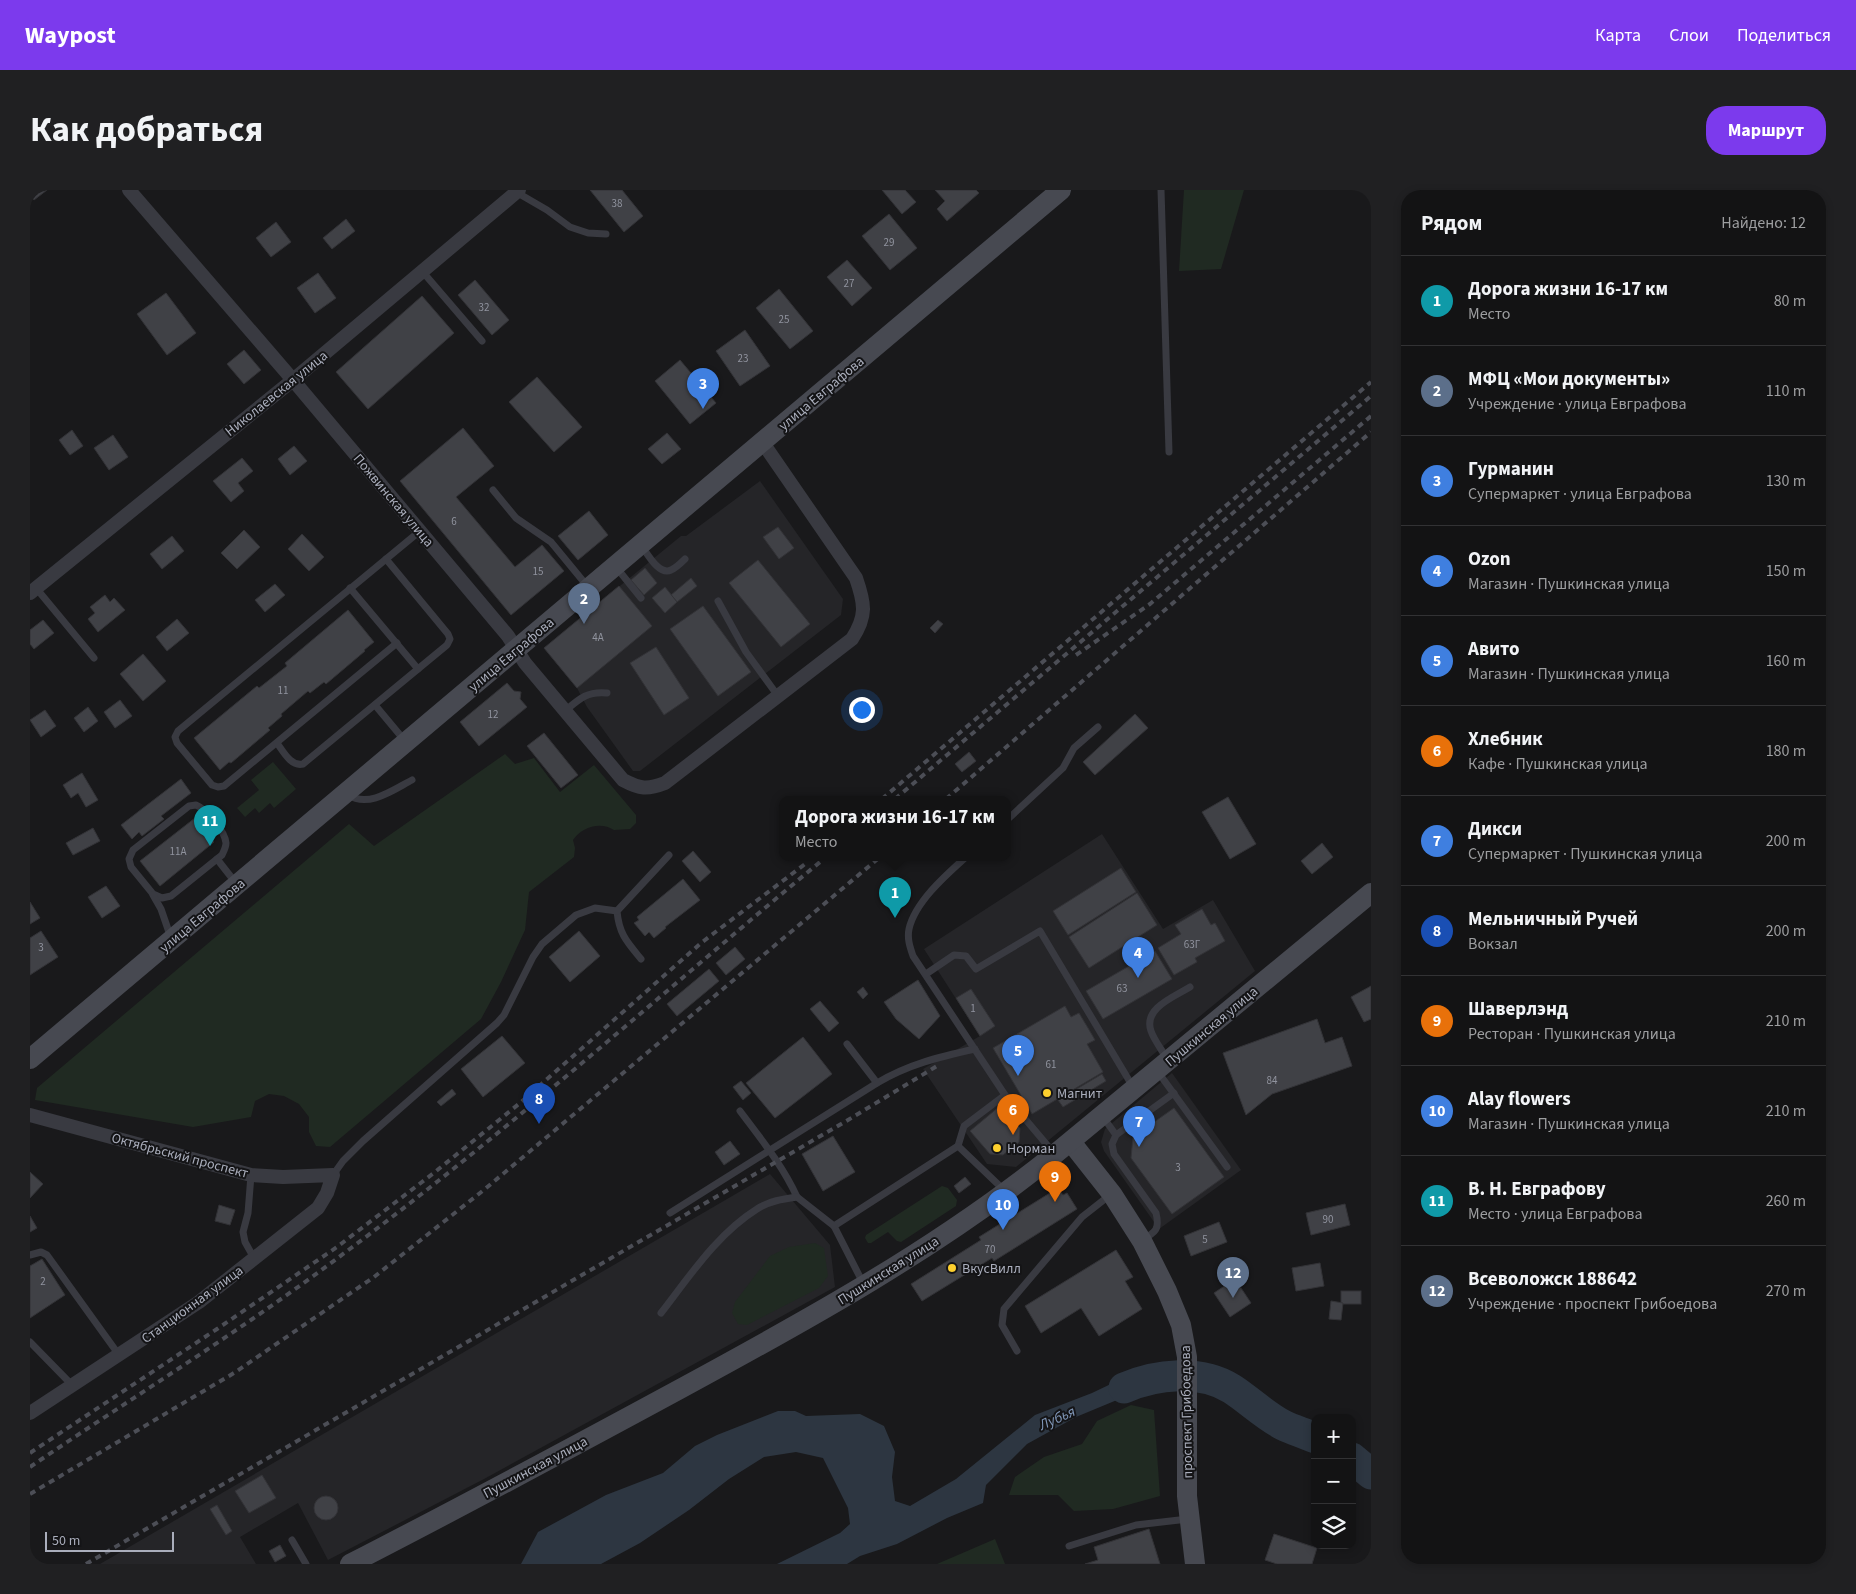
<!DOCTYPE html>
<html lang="ru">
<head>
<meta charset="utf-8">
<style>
  body { margin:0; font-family:"Source Sans 3",sans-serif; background:#202022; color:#f1f3f6 }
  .controls { position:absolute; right:15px; bottom:15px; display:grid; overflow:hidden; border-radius:10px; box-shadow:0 2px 8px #0003 }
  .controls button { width:45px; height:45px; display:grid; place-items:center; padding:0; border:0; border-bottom:1px solid #323234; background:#131314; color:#f1f3f6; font:25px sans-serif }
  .scale { position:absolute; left:15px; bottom:12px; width:129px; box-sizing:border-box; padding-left:5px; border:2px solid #aaaebc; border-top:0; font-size:14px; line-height:18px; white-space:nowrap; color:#aaaebc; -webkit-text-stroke:4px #141416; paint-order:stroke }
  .you { position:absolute; left:831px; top:519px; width:18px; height:18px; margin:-12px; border:4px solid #fff; border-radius:50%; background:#1a73e8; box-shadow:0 0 0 8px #1a73e833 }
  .badge { display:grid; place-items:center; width:32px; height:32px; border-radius:50%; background:#7c3aed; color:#fff; font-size:16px; font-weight:700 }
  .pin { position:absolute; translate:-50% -41px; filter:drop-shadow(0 1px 2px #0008) }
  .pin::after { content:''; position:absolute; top:26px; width:18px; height:15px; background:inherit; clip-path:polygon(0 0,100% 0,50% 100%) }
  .popup { position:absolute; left:749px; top:606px; width:232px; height:65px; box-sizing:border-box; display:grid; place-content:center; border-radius:10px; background:#131314; filter:drop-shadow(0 1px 4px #0005); font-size:16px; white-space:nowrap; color:#9d9ea0 }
  .popup b { font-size:19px; color:#f1f3f6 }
  .popup::after { content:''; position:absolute; left:50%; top:100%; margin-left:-10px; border:10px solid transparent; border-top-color:#131314 }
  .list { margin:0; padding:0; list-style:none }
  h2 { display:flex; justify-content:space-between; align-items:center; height:65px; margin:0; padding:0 20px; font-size:21px }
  h2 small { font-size:16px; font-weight:400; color:#9d9ea0 }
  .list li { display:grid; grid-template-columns:32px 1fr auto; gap:15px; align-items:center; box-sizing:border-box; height:90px; padding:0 20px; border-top:1px solid #323234 }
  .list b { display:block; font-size:19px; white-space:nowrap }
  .list p { margin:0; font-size:16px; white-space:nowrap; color:#9d9ea0 }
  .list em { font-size:16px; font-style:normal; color:#9d9ea0 }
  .icon { flex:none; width:28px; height:28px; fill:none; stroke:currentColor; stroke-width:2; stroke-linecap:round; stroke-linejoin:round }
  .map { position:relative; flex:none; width:1341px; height:1374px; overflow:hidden; border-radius:20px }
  header { display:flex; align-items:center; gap:30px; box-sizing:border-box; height:70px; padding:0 25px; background:#7c3aed; color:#fff }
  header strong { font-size:24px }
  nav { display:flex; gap:28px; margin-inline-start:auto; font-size:18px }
  .intro { display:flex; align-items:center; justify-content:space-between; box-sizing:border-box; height:120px; padding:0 30px }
  h1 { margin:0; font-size:35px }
  .button { padding:12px 22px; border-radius:20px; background:#7c3aed; color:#fff; font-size:18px; font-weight:700 }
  main { display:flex; gap:30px; padding:0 30px }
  aside { flex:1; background:#131314; border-radius:20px; box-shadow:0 2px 8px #0003 }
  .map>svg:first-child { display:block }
  .built { fill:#252528 }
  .green { fill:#202a22 }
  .water { fill:#2d3641 }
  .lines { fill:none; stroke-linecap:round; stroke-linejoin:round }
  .river { stroke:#2d3641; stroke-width:31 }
  .building { fill:#404146; stroke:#333337 }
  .lane { stroke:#393a41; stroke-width:7 }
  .street { stroke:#393a41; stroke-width:14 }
  .secondary { stroke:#474951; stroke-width:20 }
  .rail { stroke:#4c4e56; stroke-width:4; stroke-dasharray:6 5; stroke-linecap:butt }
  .poi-dot { fill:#fed02e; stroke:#141416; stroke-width:2 }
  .labels { text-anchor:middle; stroke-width:4; stroke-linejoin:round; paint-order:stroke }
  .number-label { font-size:11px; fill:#90939e }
  .street-label { font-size:14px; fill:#aaaebc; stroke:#141416 }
  .poi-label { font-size:14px; fill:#aaaebc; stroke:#141416; text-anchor:start }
  .water-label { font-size:15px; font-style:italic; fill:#8097b8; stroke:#141416 }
</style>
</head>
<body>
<header>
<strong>Waypost</strong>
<nav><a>Карта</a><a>Слои</a><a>Поделиться</a></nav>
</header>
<div class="intro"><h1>Как добраться</h1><a class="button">Маршрут</a></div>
<main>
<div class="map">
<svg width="1341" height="1374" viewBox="0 0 1341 1374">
  <rect width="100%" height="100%" fill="#19191b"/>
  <g class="built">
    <polygon points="730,291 813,409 811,425 610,581 603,581 557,517 547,498 514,458 651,346 656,346"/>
    <polygon points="1072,644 1133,739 1183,710 1225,781 986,977 957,974 893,879 950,846 894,759"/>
    <polygon points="1142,883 1211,980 1129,1039 1074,961 1071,952 1075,939"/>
    <polygon points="740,984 800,1055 805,1097 454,1289 298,1370 268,1313 210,1347 226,1374 70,1374"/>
  </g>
  <g class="green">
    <polygon points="1154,0 1214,0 1191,79 1149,81"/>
    <path d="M475,564L485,574L504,568L530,602L564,575L606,625V633L600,639L584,640C571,631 551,637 543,650L545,658L544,667L499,702L495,740L471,792L451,829L300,957L286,956L279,942V927L269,914L254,906L239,904L225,911L221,927L163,937L5,910L7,898L319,634L344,656Z"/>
    <polygon points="243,572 266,599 244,618 240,613 229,623 225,618 215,627 207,618 229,600 221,590"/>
    <polygon points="912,996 918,998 927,1010 926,1016 871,1052 867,1051 858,1042 841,1053 838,1053 835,1048 836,1045"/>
    <polygon points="785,1053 794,1058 798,1086 789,1098 717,1135 708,1134 702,1123 705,1112 740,1066 759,1057"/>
    <polygon points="1101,1215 1124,1220 1130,1306 1083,1319 1044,1321 1028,1305 979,1305 985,1287 1014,1267 1052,1254 1067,1231"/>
    <polygon points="965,1349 975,1374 907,1374"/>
  </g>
  <polygon class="water" points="1135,1172 1135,1200 1099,1205 1046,1227 997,1254 956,1295 953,1313 917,1328 867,1354 830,1366 817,1374 747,1374 810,1343 820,1334 818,1318 793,1268 766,1262 734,1267 699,1289 659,1320 610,1353 571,1374 491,1374 508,1342 576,1305 633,1283 665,1256 687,1245 748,1221 765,1221 776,1226 830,1224 854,1236 865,1262 862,1287 865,1311 880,1316 926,1289 1005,1225 1062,1203 1108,1181"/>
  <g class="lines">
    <g class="river">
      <path d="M1094,1198C1126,1184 1171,1179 1202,1199C1219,1210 1234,1225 1253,1235C1263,1240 1274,1243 1285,1248"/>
      <polyline points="1322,1268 1341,1284"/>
    </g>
  </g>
  <g class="building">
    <polygon points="0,0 17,0 4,10 0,5"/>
    <polygon points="560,0 592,0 613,26 594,42"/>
    <polygon points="852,0 875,0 886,12 872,24"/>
    <polygon points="905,0 946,0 949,3 917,31 907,19 915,11"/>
    <polygon points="859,24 887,58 860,80 832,46"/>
    <polygon points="316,29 325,41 302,59 293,48"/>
    <polygon points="246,32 261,52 241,67 226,48"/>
    <polygon points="817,70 842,98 822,116 797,87"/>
    <polygon points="288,83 306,108 285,123 267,98"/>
    <polygon points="445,90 479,130 462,145 428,105"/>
    <polygon points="749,99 783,141 760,159 726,118"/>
    <polygon points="136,103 166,143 137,165 107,124"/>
    <polygon points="392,106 424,143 338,219 306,182"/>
    <polygon points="715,140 740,176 710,196 686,161"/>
    <polygon points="214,160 231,180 214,194 197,174"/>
    <polygon points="650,170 686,213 660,234 625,191"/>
    <polygon points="507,187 552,237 524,262 479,212"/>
    <polygon points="433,238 464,276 426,307 485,377 512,355 534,381 481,425 370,291"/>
    <polygon points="42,240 53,256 40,265 29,250"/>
    <polygon points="637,243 651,259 632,274 618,259"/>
    <polygon points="83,245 98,267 79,280 64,258"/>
    <polygon points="264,256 277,271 260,285 248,269"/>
    <polygon points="212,268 223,281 208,293 214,301 201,312 183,291"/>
    <polygon points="559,321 578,345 548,370 528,346"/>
    <polygon points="748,337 764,358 749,369 733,347"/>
    <polygon points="214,340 230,357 207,379 191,363"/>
    <polygon points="272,344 294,367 279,381 258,359"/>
    <polygon points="142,346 154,361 132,379 120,364"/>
    <polygon points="728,370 780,434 751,457 699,393"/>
    <polygon points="615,378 627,393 614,405 601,390"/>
    <polygon points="661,388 667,396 647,412 641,405"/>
    <polygon points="245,394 255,405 235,422 225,410"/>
    <polygon points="589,396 622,436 547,498 514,458"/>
    <polygon points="635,397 647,412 635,423 622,408"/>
    <polygon points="75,405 80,412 84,408 95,420 68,442 58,429 65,423 60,417"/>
    <polygon points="673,416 721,482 688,506 640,439"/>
    <polygon points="318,420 344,452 334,460 335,461 296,494 294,492 280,503 278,501 251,524 252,526 238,538 240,540 201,573 199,572 190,580 164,548 227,496 229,498 257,476 255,473"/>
    <polygon points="147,429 159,443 137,461 126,447"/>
    <polygon points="13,430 24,443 4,459 0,454 0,440"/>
    <polygon points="908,430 913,434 905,443 900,438"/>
    <polygon points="626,457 659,508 634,525 600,473"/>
    <polygon points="113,464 136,491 113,511 90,484"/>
    <polygon points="477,493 484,501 491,502 490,509 497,517 449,556 430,532"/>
    <polygon points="90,510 102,526 85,538 74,522"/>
    <polygon points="58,517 68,531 54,542 44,528"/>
    <polygon points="15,520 26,536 11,547 0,530"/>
    <polygon points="1105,524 1118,538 1065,585 1053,572"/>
    <polygon points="514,543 548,585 531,598 497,556"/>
    <polygon points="939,562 946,571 932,582 925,574"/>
    <polygon points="52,583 68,610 56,617 48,603 41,608 33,595"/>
    <polygon points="151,589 161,603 131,626 134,629 112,646 109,642 102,649 91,635"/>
    <polygon points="1198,607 1226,654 1200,669 1172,622"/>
    <polygon points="165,628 184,652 130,696 110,671"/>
    <polygon points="63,638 70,651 43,665 36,653"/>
    <polygon points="1292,653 1303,667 1282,684 1271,671"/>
    <polygon points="663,661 681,682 670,692 652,671"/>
    <polygon points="1091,678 1106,702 1038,745 1023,721"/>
    <polygon points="653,689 670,710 635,737 636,738 624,748 619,742 615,746 604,733 609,730 607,727"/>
    <polygon points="76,696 90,716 72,728 58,707"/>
    <polygon points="1107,703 1127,735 1059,778 1039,747"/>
    <polygon points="0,712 10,728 0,734"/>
    <polygon points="1172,719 1181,735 1185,733 1195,751 1165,768 1167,772 1144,785 1128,758 1151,744 1145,735"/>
    <polygon points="11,741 28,767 0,785 0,748"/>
    <polygon points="549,741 570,766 540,792 519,767"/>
    <polygon points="705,757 715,769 696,785 686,773"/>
    <polygon points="1125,761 1142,789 1073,829 1056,801"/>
    <polygon points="679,779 689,791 647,826 637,814"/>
    <polygon points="888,790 910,826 889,849 866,829 854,812"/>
    <polygon points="1341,796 1341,829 1334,832 1321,807"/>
    <polygon points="833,797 838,804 833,809 827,802"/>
    <polygon points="941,799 965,836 950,846 926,808"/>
    <polygon points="790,811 809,833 799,842 780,819"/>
    <polygon points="1035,816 1041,827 1049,823 1058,838 1065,850 1057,854 1073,882 1002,924 963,858"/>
    <polygon points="1287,829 1295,853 1312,847 1322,876 1242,904 1216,925 1193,863"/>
    <polygon points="472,846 495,873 453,907 431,879"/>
    <polygon points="773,847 802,884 745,928 716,893"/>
    <polygon points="1072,884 1076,891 1033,917 1028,910"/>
    <polygon points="711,891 721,903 713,910 703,897"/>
    <polygon points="422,899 426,904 411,916 407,912"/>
    <polygon points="970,916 990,938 989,952 973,965 960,964 940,941"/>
    <polygon points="1144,918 1194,987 1142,1024 1101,968 1103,947"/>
    <polygon points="803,946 825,982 793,1001 772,964"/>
    <polygon points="700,951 710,964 694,975 685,962"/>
    <polygon points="0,982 13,994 0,1008"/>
    <polygon points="935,987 941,994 929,1003 924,996"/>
    <polygon points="1028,998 1033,1005 1037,1003 1047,1019 964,1071 962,1068 892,1111 881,1094 951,1050 949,1047"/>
    <polygon points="1315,1014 1320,1035 1281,1045 1276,1023"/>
    <polygon points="189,1015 205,1020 200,1035 185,1031"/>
    <polygon points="0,1026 7,1038 0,1042"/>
    <polygon points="1189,1032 1197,1052 1161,1066 1154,1046"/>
    <polygon points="1086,1060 1103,1087 1095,1091 1112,1119 1069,1146 1051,1118 1011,1143 995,1116"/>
    <polygon points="12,1069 35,1105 0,1128 0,1076"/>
    <polygon points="1290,1073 1294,1096 1266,1101 1262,1078"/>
    <polygon points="1205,1089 1221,1113 1200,1127 1184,1103"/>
    <rect x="1311" y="1101" width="20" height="13"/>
    <polygon points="1301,1111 1313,1113 1311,1130 1299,1129"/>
    <polygon points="232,1285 246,1308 219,1323 205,1301"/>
    <circle cx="296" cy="1318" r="12"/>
    <polygon points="187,1315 202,1341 196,1345 180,1319"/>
    <polygon points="1119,1339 1130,1374 1055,1374 1068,1370 1064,1357"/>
    <polygon points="1244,1344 1287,1358 1282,1374 1247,1374 1235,1370"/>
    <polygon points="250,1355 256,1366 245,1372 239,1361"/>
  </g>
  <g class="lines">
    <g class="lane">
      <polyline points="1131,0 1139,262"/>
      <polyline points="486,2 517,20 540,37 558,43 576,44"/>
      <polyline points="392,81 452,151"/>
      <polyline points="463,300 486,328 521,352 558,397"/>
      <path d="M611,355C617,363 629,386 641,380C646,378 651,373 655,369"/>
      <polyline points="586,377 611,408"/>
      <polyline points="6,398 64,468"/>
      <polyline points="320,398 388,479"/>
      <polyline points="688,411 716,462 748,506"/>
      <polyline points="367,453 194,596 188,597 182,595 147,553 145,547 148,541 390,341"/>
      <polyline points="345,515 375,551"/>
      <path d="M535,521C549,509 557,501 577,503"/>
      <path d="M247,553C253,561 261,577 273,574L417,455L420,449L418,444L356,369"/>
      <path d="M318,605C339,618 363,600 382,590"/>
      <path d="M166,615C176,619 195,641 196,653C196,657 194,661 192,665L141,706L132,708L123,704L101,677L99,669L103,660L159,616Z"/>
      <polyline points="978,629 1033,578 1044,558 1068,537"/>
      <path d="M936,667C916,685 885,712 879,739C877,749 880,757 883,766L975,905L1023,962"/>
      <polyline points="187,669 205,692"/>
      <polyline points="123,705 131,719 141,748"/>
      <path d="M611,769C597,752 589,744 587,721L639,665"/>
      <polyline points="896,784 924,765 936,766 946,779 1010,741 1103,897"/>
      <path d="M817,854L847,893C879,874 909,867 945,859"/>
      <path d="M1137,869C1132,860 1124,850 1121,841C1113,818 1144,807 1160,797"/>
      <polyline points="1128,882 1197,977"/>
      <path d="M710,921C731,949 753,976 767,1007"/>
      <polyline points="1073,927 1086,945"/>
      <polyline points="221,985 218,1023 213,1042 215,1052 224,1068"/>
      <polyline points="303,985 313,971 333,951 467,833 474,825 503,767 512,754 546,725 565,718 587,721"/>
      <polyline points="974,1000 928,956 934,936 975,905"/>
      <polyline points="640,1023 847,893"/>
      <path d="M1112,1050C1126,1042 1130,1039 1126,1023L1084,964L1082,954L1086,945L1144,903"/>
      <polyline points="0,1065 11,1062 17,1065 89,1165"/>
      <polyline points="833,1093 804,1036 928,956"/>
      <path d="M631,1123C659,1087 687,1044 727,1019C739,1011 753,1009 767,1007L804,1036"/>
      <polyline points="0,1152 42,1195"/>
      <polyline points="987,1161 972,1135 974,1119 1052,1027 1080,1005"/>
      <polyline points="262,1350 276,1374"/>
      <polyline points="1039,1356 1106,1335 1158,1329"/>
    </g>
    <g class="street">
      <path d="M99,0L263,190L478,446L495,473L593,590C610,599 617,600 635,593L822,449C837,426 835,414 826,388L733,253"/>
      <polyline points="0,403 263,190 489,0"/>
      <polyline points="0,925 221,985 253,987 303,985 297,1003 288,1018 169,1112 0,1223"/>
    </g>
    <g class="secondary">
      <polyline points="0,869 1031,0"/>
      <polyline points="1041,952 1082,1004 1112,1051 1137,1101 1151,1135 1157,1167 1157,1306 1165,1374"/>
      <path d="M320,1374C431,1317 541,1258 650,1199C781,1128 908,1058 1025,964L1341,703"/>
    </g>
    <g class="rail">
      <polyline points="1046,465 1120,414 1341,226"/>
      <polyline points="852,609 1341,192"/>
      <polyline points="865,609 1341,206"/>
      <polyline points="916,609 1341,242"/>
      <polyline points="0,1263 187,1139 307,1057 405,982 490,913 671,753 775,674"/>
      <path d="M0,1277C103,1207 209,1142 309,1067C478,942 634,801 796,667"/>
      <polyline points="0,1304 204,1183 344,1087 455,999 850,667"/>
      <polyline points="56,1374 818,930 907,876"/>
    </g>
  </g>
  <g class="poi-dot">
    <circle cx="1017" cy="903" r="5"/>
    <circle cx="967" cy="958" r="5"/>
    <circle cx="922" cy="1078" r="5"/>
  </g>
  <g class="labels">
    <g class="number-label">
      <text x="587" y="17">38</text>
      <text x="859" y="56">29</text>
      <text x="819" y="97">27</text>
      <text x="454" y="121">32</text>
      <text x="754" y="133">25</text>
      <text x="713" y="172">23</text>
      <text x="424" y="335">6</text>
      <text x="508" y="385">15</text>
      <text x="568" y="451">4А</text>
      <text x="253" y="504">11</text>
      <text x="463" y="528">12</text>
      <text x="148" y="665">11А</text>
      <text x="1162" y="758">63Г</text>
      <text x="11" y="761">3</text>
      <text x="1092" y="802">63</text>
      <text x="943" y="822">1</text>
      <text x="1021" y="878">61</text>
      <text x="1242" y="894">84</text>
      <text x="1148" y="981">3</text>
      <text x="1298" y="1033">90</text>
      <text x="1175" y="1053">5</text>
      <text x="960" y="1063">70</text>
      <text x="13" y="1095">2</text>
    </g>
    <g class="street-label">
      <text transform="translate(246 203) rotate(-39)" y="5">Николаевская улица</text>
      <text transform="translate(791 203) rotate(-40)" y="5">улица Евграфова</text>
      <text transform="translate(364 310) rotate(50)" y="5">Пожвинская улица</text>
      <text transform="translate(481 464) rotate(-40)" y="5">улица Евграфова</text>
      <text transform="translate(172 725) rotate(-40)" y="5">улица Евграфова</text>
      <text transform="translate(1181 836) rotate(-40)" y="5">Пушкинская улица</text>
      <text transform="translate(150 965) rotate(15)" y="5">Октябрьский проспект</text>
      <text transform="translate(858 1080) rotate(-32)" y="5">Пушкинская улица</text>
      <text transform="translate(162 1114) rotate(-36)" y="5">Станционная улица</text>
      <text transform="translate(1156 1222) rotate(-91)" y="5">проспект Грибоедова</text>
      <text transform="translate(505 1277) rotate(-28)" y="5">Пушкинская улица</text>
    </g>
    <g class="poi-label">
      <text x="1027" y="908">Магнит</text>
      <text x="977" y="963">Норман</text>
      <text x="932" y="1083">ВкусВилл</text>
    </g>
    <g class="water-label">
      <text transform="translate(1027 1228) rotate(-24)" y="5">Лубья</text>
    </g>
  </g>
</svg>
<div class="controls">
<button>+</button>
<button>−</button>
<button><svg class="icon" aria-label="layers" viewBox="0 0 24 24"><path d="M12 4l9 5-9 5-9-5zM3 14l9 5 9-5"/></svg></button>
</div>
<div class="scale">50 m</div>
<div class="you"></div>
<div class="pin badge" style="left:865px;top:728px;background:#0f9aa8">1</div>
<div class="popup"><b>Дорога жизни 16-17 км</b>Место</div>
<div class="pin badge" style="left:554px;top:434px;background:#5c6f8a">2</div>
<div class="pin badge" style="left:673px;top:219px;background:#3f7fe0">3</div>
<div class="pin badge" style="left:1108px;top:788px;background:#3f7fe0">4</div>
<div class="pin badge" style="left:988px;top:886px;background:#3f7fe0">5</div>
<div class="pin badge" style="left:983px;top:945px;background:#e8710a">6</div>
<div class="pin badge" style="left:1109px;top:957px;background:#3f7fe0">7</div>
<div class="pin badge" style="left:509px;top:934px;background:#1a4fb4">8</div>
<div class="pin badge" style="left:1025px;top:1012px;background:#e8710a">9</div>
<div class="pin badge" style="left:973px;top:1040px;background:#3f7fe0">10</div>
<div class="pin badge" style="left:180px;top:656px;background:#0f9aa8">11</div>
<div class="pin badge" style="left:1203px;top:1108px;background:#5c6f8a">12</div>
</div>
<aside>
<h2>Рядом<small>Найдено: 12</small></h2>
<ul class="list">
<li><span class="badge" style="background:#0f9aa8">1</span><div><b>Дорога жизни 16-17 км</b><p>Место</p></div><em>80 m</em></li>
<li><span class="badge" style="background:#5c6f8a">2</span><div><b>МФЦ «Мои документы»</b><p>Учреждение · улица Евграфова</p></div><em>110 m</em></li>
<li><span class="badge" style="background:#3f7fe0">3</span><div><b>Гурманин</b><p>Супермаркет · улица Евграфова</p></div><em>130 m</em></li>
<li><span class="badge" style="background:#3f7fe0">4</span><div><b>Ozon</b><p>Магазин · Пушкинская улица</p></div><em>150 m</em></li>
<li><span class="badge" style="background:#3f7fe0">5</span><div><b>Авито</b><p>Магазин · Пушкинская улица</p></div><em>160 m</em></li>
<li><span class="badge" style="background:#e8710a">6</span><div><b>Хлебник</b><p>Кафе · Пушкинская улица</p></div><em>180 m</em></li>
<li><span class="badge" style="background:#3f7fe0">7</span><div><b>Дикси</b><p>Супермаркет · Пушкинская улица</p></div><em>200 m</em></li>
<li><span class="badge" style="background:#1a4fb4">8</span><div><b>Мельничный Ручей</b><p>Вокзал</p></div><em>200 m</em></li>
<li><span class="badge" style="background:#e8710a">9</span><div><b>Шаверлэнд</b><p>Ресторан · Пушкинская улица</p></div><em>210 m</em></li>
<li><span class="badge" style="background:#3f7fe0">10</span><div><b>Alay flowers</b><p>Магазин · Пушкинская улица</p></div><em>210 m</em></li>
<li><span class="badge" style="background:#0f9aa8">11</span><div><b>В. Н. Евграфову</b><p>Место · улица Евграфова</p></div><em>260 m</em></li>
<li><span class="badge" style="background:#5c6f8a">12</span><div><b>Всеволожск 188642</b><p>Учреждение · проспект Грибоедова</p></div><em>270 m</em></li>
</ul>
</aside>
</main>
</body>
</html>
